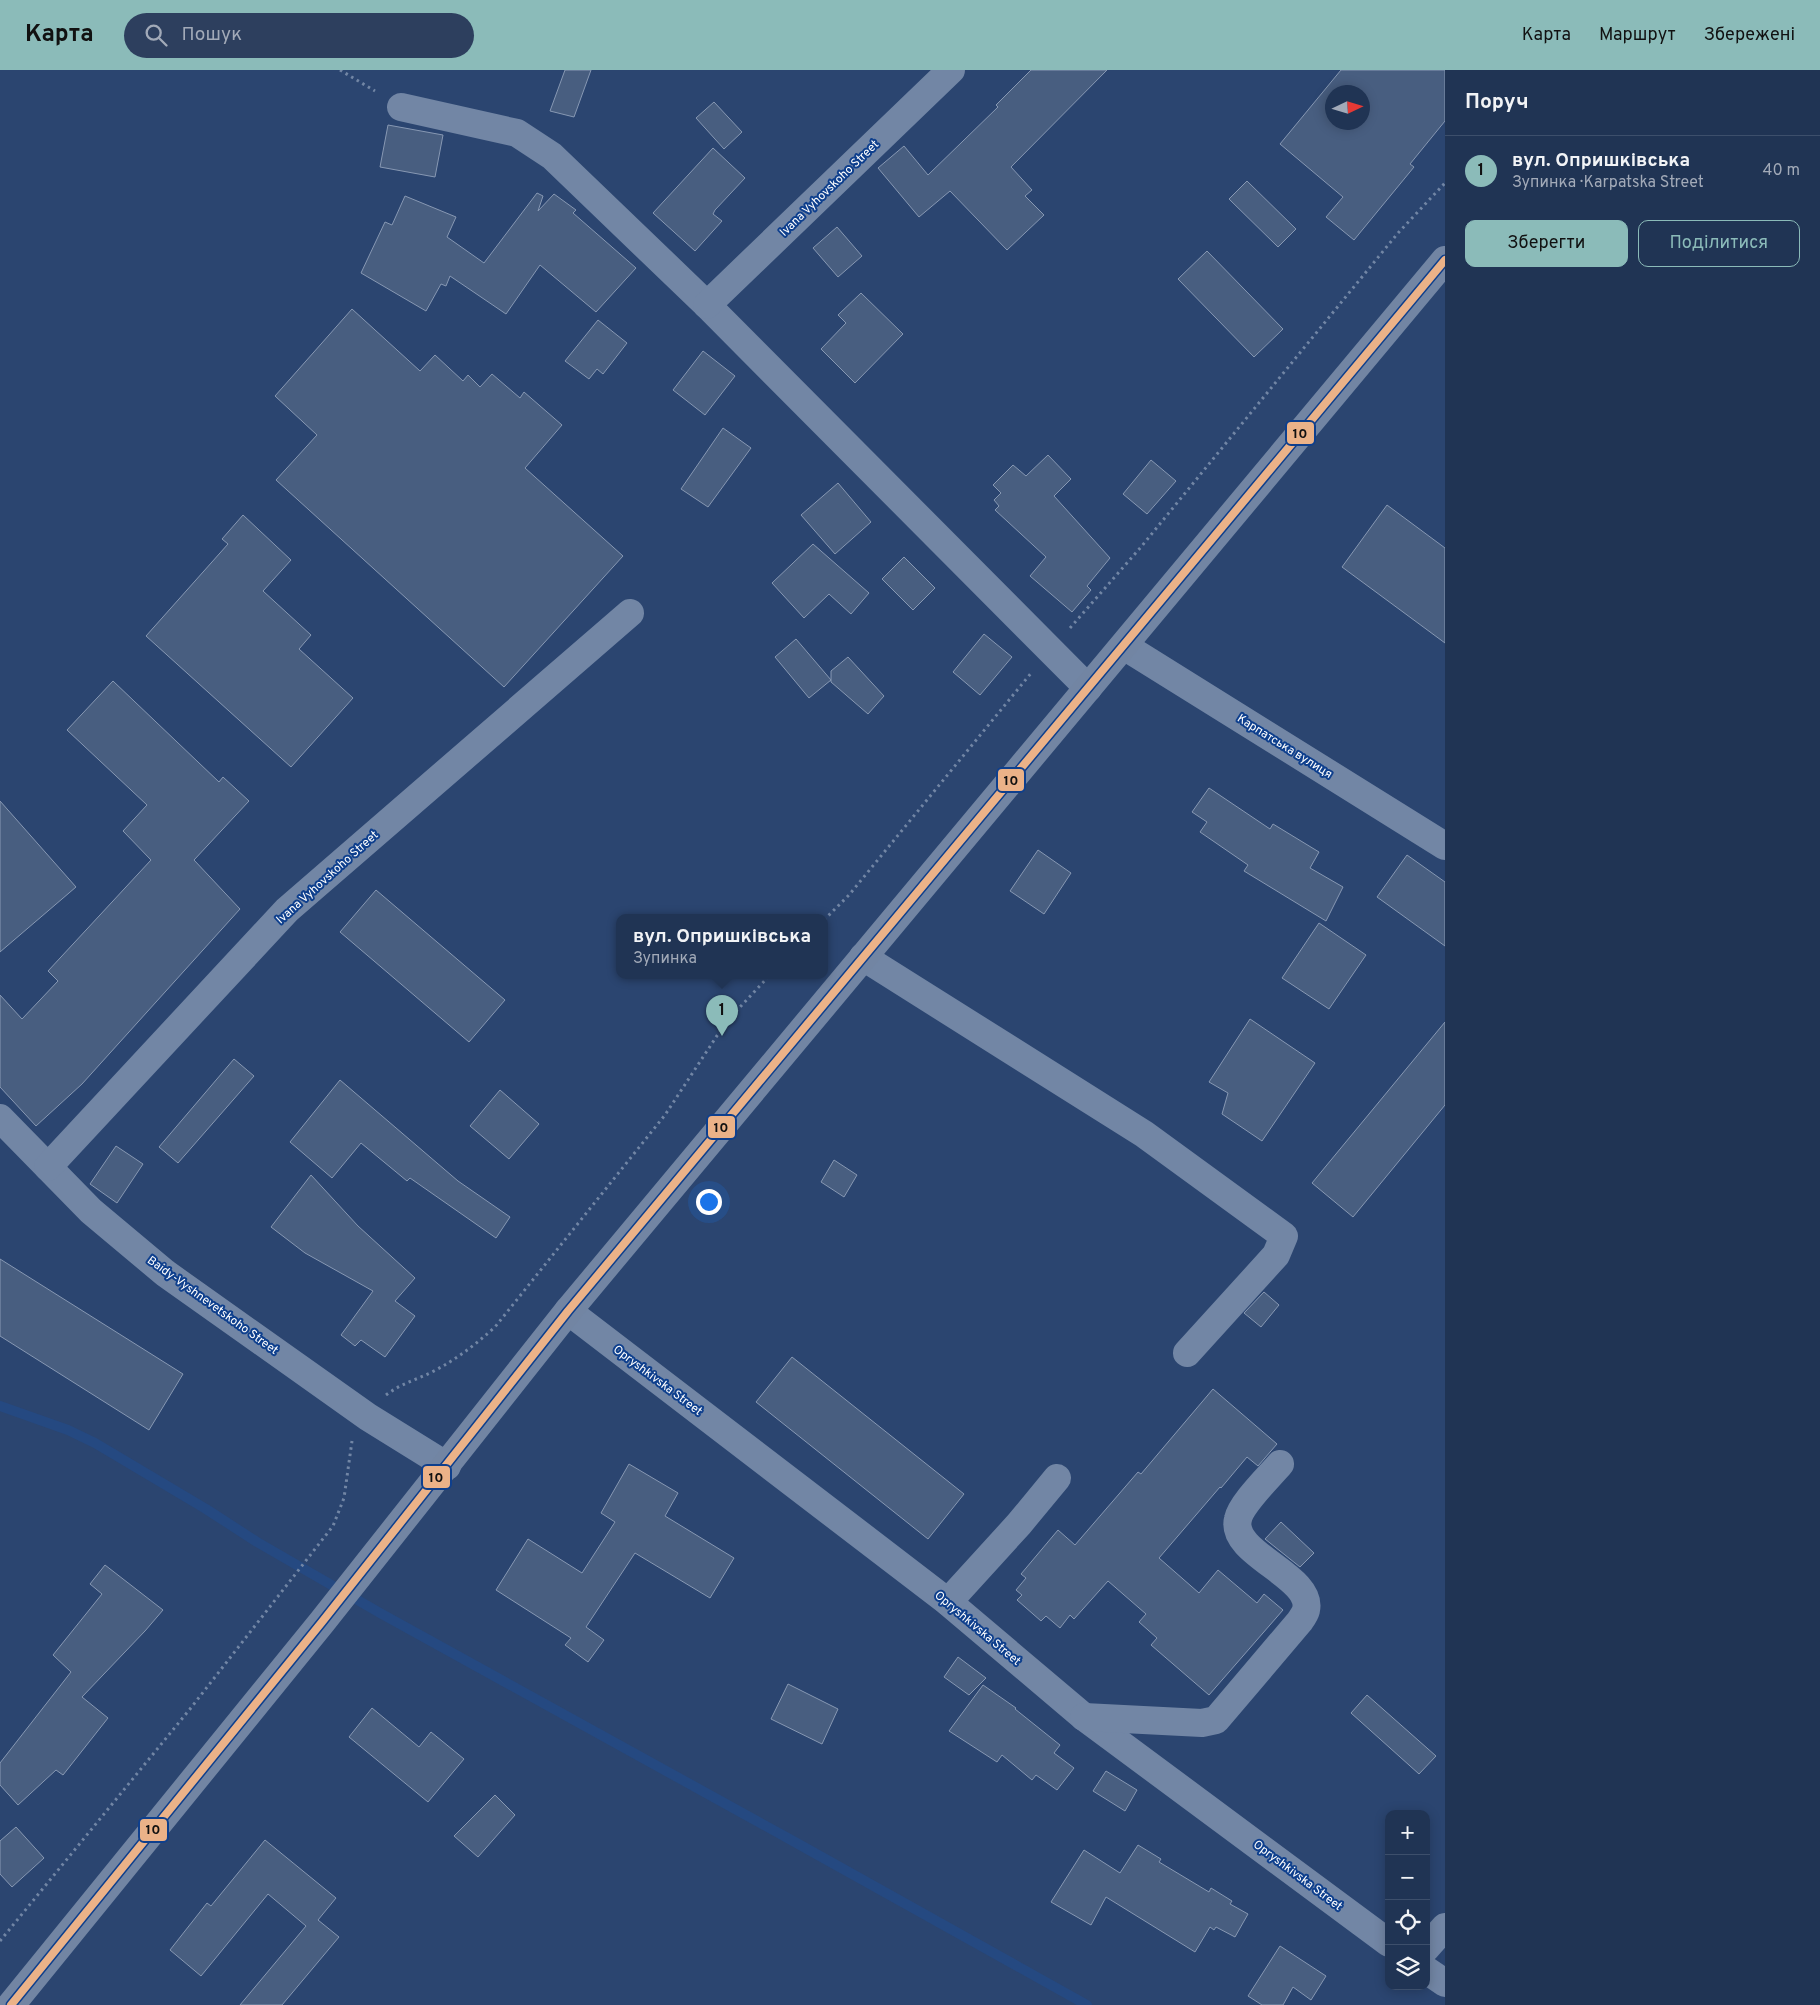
<!DOCTYPE html>
<html lang="uk">
<head>
<meta charset="utf-8">
<style>
  body { margin:0; font-family:Overpass,sans-serif; background:#2d3f5e; color:#f1f3f6 }
  .controls { position:absolute; right:15px; bottom:15px; display:grid; overflow:hidden; border-radius:10px; box-shadow:0 2px 12px #0003 }
  .controls button { width:45px; height:45px; display:grid; place-items:center; padding:0; border:0; border-bottom:1px solid #3d4f6b; background:#203454; color:#f1f3f6; font:25px sans-serif }
  .compass { position:absolute; left:1325px; top:15px; width:45px; height:45px; border-radius:50%; background:#203454; box-shadow:0 2px 12px #0003; rotate:86deg }
  .you { position:absolute; left:708px; top:1131px; width:18px; height:18px; margin:-12px; border:4px solid #fff; border-radius:50%; background:#1a73e8; box-shadow:0 0 0 8px #1a73e833 }
  .badge { display:grid; place-items:center; width:32px; height:32px; border-radius:50%; background:#8bbbb9; color:#111; font-size:16px; font-weight:700 }
  .pin { position:absolute; translate:-50% -41px; filter:drop-shadow(0 1px 2px #0008) }
  .pin::after { content:''; position:absolute; top:26px; width:18px; height:15px; background:inherit; clip-path:polygon(0 0,100% 0,50% 100%) }
  .popup { position:absolute; left:616px; top:844px; width:212px; height:65px; box-sizing:border-box; display:grid; place-content:center; border-radius:10px; background:#203454; filter:drop-shadow(0 1px 4px #0005); font-size:16px; white-space:nowrap; color:#a2aab8 }
  .popup b { font-size:19px; color:#f1f3f6 }
  .popup::after { content:''; position:absolute; left:50%; top:100%; margin-left:-10px; border:10px solid transparent; border-top-color:#203454 }
  .list { margin:0; padding:0; list-style:none }
  h2 { display:flex; justify-content:space-between; align-items:center; height:65px; margin:0; padding:0 20px; font-size:21px }
  h2 small { font-size:16px; font-weight:400; color:#a2aab8 }
  .list li { display:grid; grid-template-columns:32px 1fr auto; gap:15px; align-items:center; box-sizing:border-box; height:70px; padding:0 20px; border-top:1px solid #3d4f6b }
  .list b { display:block; font-size:19px; white-space:nowrap }
  .list p { margin:0; font-size:16px; white-space:nowrap; color:#a2aab8 }
  .list em { font-size:16px; font-style:normal; color:#a2aab8 }
  .actions { display:flex; gap:10px; padding:15px 20px }
  .actions a { flex:1; padding:11px 0; border:1px solid #8bbbb9; border-radius:10px; text-align:center; font-size:18px; color:#8bbbb9 }
  .actions .main { background:#8bbbb9; color:#111 }
  .icon { flex:none; width:28px; height:28px; fill:none; stroke:currentColor; stroke-width:2; stroke-linecap:round; stroke-linejoin:round }
  .map { position:relative; flex:none; width:1445px; height:1935px; overflow:hidden }
  header { display:flex; align-items:center; gap:30px; box-sizing:border-box; height:70px; padding:0 25px; background:#8bbbb9; color:#111 }
  header strong { font-size:24px }
  nav { display:flex; gap:28px; margin-inline-start:auto; font-size:18px }
  .search { width:350px; height:45px; background:#2d3f5e; display:flex; align-items:center; gap:12px; box-sizing:border-box; padding:0 18px; border-radius:28px; color:#a2aab8; font-size:19px }
  main { display:flex }
  aside { flex:1; background:#203454 }
  .map>svg:first-child { display:block }
  .lines { fill:none; stroke-linecap:round; stroke-linejoin:round }
  .stream { stroke:#254981; stroke-width:10 }
  .building { fill:#485e80; stroke:#8798b3; fill-rule:evenodd }
  .path { stroke:#7286a5; stroke-width:3; stroke-dasharray:2.5 4; stroke-linecap:butt }
  .minor { stroke:#7286a5; stroke-width:28 }
  .major { stroke:#7285a3; stroke-width:28 }
  .bus-1-casing { stroke:#0e3f8d; stroke-width:11 }
  .bus-1 { stroke:#ebb288; stroke-width:8 }
  .labels { text-anchor:middle; stroke-width:4; stroke-linejoin:round; paint-order:stroke }
  .street-label { font-size:12px; fill:#fff; stroke:#0e3f8d }
  .line-badge { stroke:#0e3f8d; stroke-width:2 }
  .pale-badge-label { font-size:14px; text-anchor:middle; font-weight:bold; fill:#111 }
</style>
</head>
<body>
<header>
<strong>Карта</strong>
<div class="search"><svg class="icon" aria-label="search" viewBox="0 0 24 24"><circle cx="10" cy="10" r="6"/><path d="M15 15l6 6"/></svg>Пошук</div>
<nav><a>Карта</a><a>Маршрут</a><a>Збережені</a></nav>
</header>
<main>
<div class="map">
<svg width="1445" height="1935" viewBox="0 0 1445 1935">
  <rect width="100%" height="100%" fill="#2b4570"/>
  <g class="lines">
    <polyline class="stream" points="0,1336 68,1360 95,1373 206,1439 257,1472 380,1543 793,1771 1087,1935"/>
  </g>
  <g class="building">
    <polygon points="565,0 591,0 574,47 550,41"/>
    <polygon points="1031,0 1107,0 1011,97 1032,120 1025,126 1044,145 1007,180 950,121 919,147 878,98 904,76 928,105 998,37 996,35"/>
    <path d="M1341,0H1445V51L1410,94L1414,97L1354,170L1326,147L1343,127L1280,74ZM1332,22H1362V52H1332Z"/>
    <polygon points="714,32 742,62 724,79 696,48"/>
    <polygon points="388,55 443,65 435,107 380,97"/>
    <polygon points="713,78 745,108 715,140 713,144 722,151 695,181 653,143"/>
    <polygon points="1247,111 1296,159 1278,177 1229,129"/>
    <polygon points="537,123 543,126 538,141 554,124 576,140 573,143 636,198 596,242 540,195 506,244 450,206 446,216 441,214 426,241 361,203 385,152 392,155 405,126 456,147 447,167 484,193"/>
    <polygon points="837,157 862,186 838,207 813,178"/>
    <polygon points="1207,181 1283,259 1254,287 1178,209"/>
    <polygon points="861,223 903,264 855,313 821,279 846,253 838,245"/>
    <polygon points="352,239 420,301 435,285 463,311 468,305 480,317 492,304 520,328 524,322 562,355 525,398 623,486 504,617 276,410 317,365 275,326"/>
    <polygon points="598,250 627,273 603,304 597,299 589,309 565,291"/>
    <polygon points="703,281 735,306 705,345 673,320"/>
    <polygon points="723,358 751,378 708,437 681,419"/>
    <polygon points="1048,385 1071,409 1054,426 1110,488 1087,516 1091,520 1072,542 1030,506 1046,487 995,440 999,436 994,430 1001,423 993,415 1013,395 1026,406"/>
    <polygon points="1151,390 1176,411 1147,444 1123,424"/>
    <polygon points="838,413 871,452 835,484 801,445"/>
    <polygon points="1387,435 1445,478 1445,573 1342,497"/>
    <polygon points="243,445 291,490 263,521 311,565 299,579 353,628 291,697 146,566 228,474 222,469"/>
    <polygon points="813,474 869,523 851,544 829,524 804,548 772,513"/>
    <polygon points="904,487 935,518 913,540 882,509"/>
    <polygon points="984,564 1012,587 980,625 953,602"/>
    <polygon points="796,569 831,610 809,628 775,587"/>
    <polygon points="848,587 884,626 868,644 831,612 831,601"/>
    <polygon points="113,611 219,712 223,707 249,731 194,790 240,839 82,1014 36,1056 0,1017 0,925 22,949 58,911 48,901 151,790 123,761 147,735 67,660"/>
    <polygon points="1209,718 1270,759 1273,754 1319,782 1310,798 1343,817 1326,851 1244,801 1248,795 1200,762 1207,752 1192,742"/>
    <polygon points="0,731 76,817 0,882"/>
    <polygon points="1038,780 1071,803 1044,844 1010,821"/>
    <polygon points="1407,785 1445,812 1445,876 1377,827"/>
    <polygon points="376,820 505,930 469,972 340,862"/>
    <polygon points="1319,853 1366,885 1329,939 1282,908"/>
    <polygon points="1250,949 1315,993 1262,1071 1222,1044 1228,1023 1209,1012"/>
    <polygon points="1445,952 1445,1035 1353,1147 1312,1113"/>
    <polygon points="234,989 254,1006 178,1093 159,1077"/>
    <polygon points="340,1010 458,1111 510,1147 496,1168 410,1108 407,1111 361,1073 332,1108 290,1072"/>
    <polygon points="500,1020 539,1054 509,1089 470,1056"/>
    <polygon points="116,1076 143,1094 117,1133 90,1114"/>
    <polygon points="834,1090 857,1105 844,1127 821,1112"/>
    <polygon points="311,1105 358,1156 415,1208 395,1231 415,1246 385,1287 361,1270 355,1276 341,1265 373,1221 305,1183 271,1157"/>
    <polygon points="0,1189 183,1304 149,1360 0,1266"/>
    <polygon points="1264,1222 1279,1235 1261,1257 1244,1243"/>
    <polygon points="792,1287 964,1424 928,1469 756,1332"/>
    <polygon points="1213,1319 1277,1374 1258,1396 1247,1387 1221,1418 1220,1417 1159,1488 1199,1523 1218,1500 1257,1533 1264,1524 1283,1540 1209,1625 1151,1575 1157,1568 1139,1552 1146,1544 1108,1511 1074,1549 1070,1545 1060,1558 1046,1546 1041,1551 1017,1530 1022,1525 1016,1520 1026,1508 1021,1504 1058,1460 1075,1475 1138,1402 1141,1404"/>
    <polygon points="629,1394 678,1423 665,1446 734,1488 710,1528 635,1483 586,1557 604,1570 588,1592 565,1575 571,1568 496,1520 528,1469 582,1503 615,1452 601,1443"/>
    <polygon points="1281,1452 1314,1483 1300,1497 1265,1469"/>
    <polygon points="105,1495 163,1540 145,1561 82,1627 108,1648 63,1705 56,1700 18,1735 0,1715 0,1693 71,1602 53,1585 102,1524 90,1514"/>
    <polygon points="958,1587 986,1608 969,1625 944,1607"/>
    <polygon points="788,1614 838,1639 822,1674 771,1649"/>
    <polygon points="983,1615 1016,1638 1015,1639 1060,1675 1054,1683 1074,1698 1057,1720 1036,1705 1032,1710 1002,1685 997,1692 949,1661"/>
    <polygon points="1367,1625 1436,1686 1419,1704 1351,1643"/>
    <polygon points="372,1638 419,1677 431,1662 464,1689 428,1732 349,1667"/>
    <polygon points="1106,1701 1137,1720 1125,1741 1093,1721"/>
    <polygon points="495,1725 515,1745 478,1787 454,1766"/>
    <polygon points="16,1757 44,1788 12,1817 0,1804 0,1771"/>
    <polygon points="265,1770 336,1828 318,1850 339,1867 282,1935 240,1935 306,1856 268,1824 201,1906 170,1880 207,1833 211,1836"/>
    <polygon points="1138,1775 1161,1789 1159,1792 1209,1822 1211,1818 1232,1831 1230,1834 1248,1844 1235,1867 1216,1857 1214,1860 1210,1857 1195,1882 1106,1827 1091,1855 1051,1832 1084,1780 1120,1803"/>
    <polygon points="1280,1876 1326,1906 1311,1930 1293,1917 1283,1935 1262,1935 1248,1926"/>
  </g>
  <g class="lines">
    <g class="path">
      <polyline points="340,0 375,21"/>
      <polyline points="1070,558 1141,477 1398,163 1445,113"/>
      <polyline points="824,850 849,825 1032,602"/>
      <path d="M386,1325C400,1314 416,1310 432,1302C457,1289 475,1275 495,1257L665,1045L726,952L770,905"/>
      <polyline points="0,1871 190,1639 333,1456 344,1428 352,1371"/>
    </g>
    <g class="minor">
      <polyline points="401,37 517,63 552,86 707,235 1088,618"/>
      <polyline points="707,235 951,0"/>
      <polyline points="1124,576 1445,776"/>
      <polyline points="863,887 1144,1064 1284,1166 1276,1185 1187,1283"/>
      <polyline points="0,1048 91,1141 165,1203 368,1347 447,1396"/>
      <polyline points="48,1097 287,840 630,543"/>
      <polyline points="568,1241 948,1532 1084,1647 1389,1873"/>
      <polyline points="948,1532 1019,1454 1057,1408"/>
      <path d="M1084,1647L1202,1653L1216,1650L1300,1551C1302,1548 1305,1544 1306,1540C1314,1506 1229,1484 1238,1449C1241,1434 1269,1407 1280,1394"/>
      <polyline points="1426,1878 1445,1857"/>
      <polyline points="1426,1900 1445,1913"/>
    </g>
    <polyline class="major" points="11,1935 322,1552 568,1241 1445,190"/>
    <defs>
      <polyline id="bus-1" points="11,1935 322,1552 568,1241 1445,190"/>
    </defs>
    <use href="#bus-1" class="bus-1-casing"/>
    <use href="#bus-1" class="bus-1"/>
  </g>
  <g class="labels">
    <g class="street-label">
      <text transform="translate(829 118) rotate(-44)" y="4">Ivana Vyhovskoho Street</text>
      <text transform="translate(1285 676) rotate(32)" y="4">Карпатська вулиця</text>
      <text transform="translate(327 807) rotate(-42)" y="4">Ivana Vyhovskoho Street</text>
      <text transform="translate(213 1235) rotate(36)" y="4">Baidy-Vyshnevetskoho Street</text>
      <text transform="translate(658 1310) rotate(37)" y="4">Opryshkivska Street</text>
      <text transform="translate(978 1558) rotate(40)" y="4">Opryshkivska Street</text>
      <text transform="translate(1298 1805) rotate(37)" y="4">Opryshkivska Street</text>
    </g>
  </g>
  <g class="line-badge">
    <rect x="1286" y="351" width="29" height="24" rx="5" fill="#ebb288"/>
    <rect x="997" y="698" width="28" height="24" rx="5" fill="#ebb288"/>
    <rect x="707" y="1045" width="29" height="24" rx="5" fill="#ebb288"/>
    <rect x="422" y="1395" width="29" height="24" rx="5" fill="#ebb288"/>
    <rect x="139" y="1748" width="29" height="24" rx="5" fill="#ebb288"/>
  </g>
  <g class="pale-badge-label">
    <text x="1300" y="368">10</text>
    <text x="1011" y="715">10</text>
    <text x="721" y="1062">10</text>
    <text x="436" y="1412">10</text>
    <text x="153" y="1764">10</text>
  </g>
</svg>
<div class="controls">
<button>+</button>
<button>−</button>
<button><svg class="icon" aria-label="locate" viewBox="0 0 24 24"><circle cx="12" cy="12" r="6"/><path d="M12 2v4M12 18v4M2 12h4M18 12h4"/></svg></button>
<button><svg class="icon" aria-label="layers" viewBox="0 0 24 24"><path d="M12 4l9 5-9 5-9-5zM3 14l9 5 9-5"/></svg></button>
</div>
<svg class="compass" viewBox="-18 -18 36 36"><path d="M0-13l5 13h-10z" fill="#e53935"/><path d="M0 13l5-13h-10z" fill="#a2aab8"/></svg>
<div class="you"></div>
<div class="pin badge" style="left:722px;top:966px">1</div>
<div class="popup"><b>вул. Опришківська</b>Зупинка</div>
</div>
<aside>
<h2>Поруч<small></small></h2>
<ul class="list">
<li><span class="badge">1</span><div><b>вул. Опришківська</b><p>Зупинка · Karpatska Street</p></div><em>40 m</em></li>
</ul>
<div class="actions"><a class="main">Зберегти</a><a>Поділитися</a></div>
</aside>
</main>
</body>
</html>
